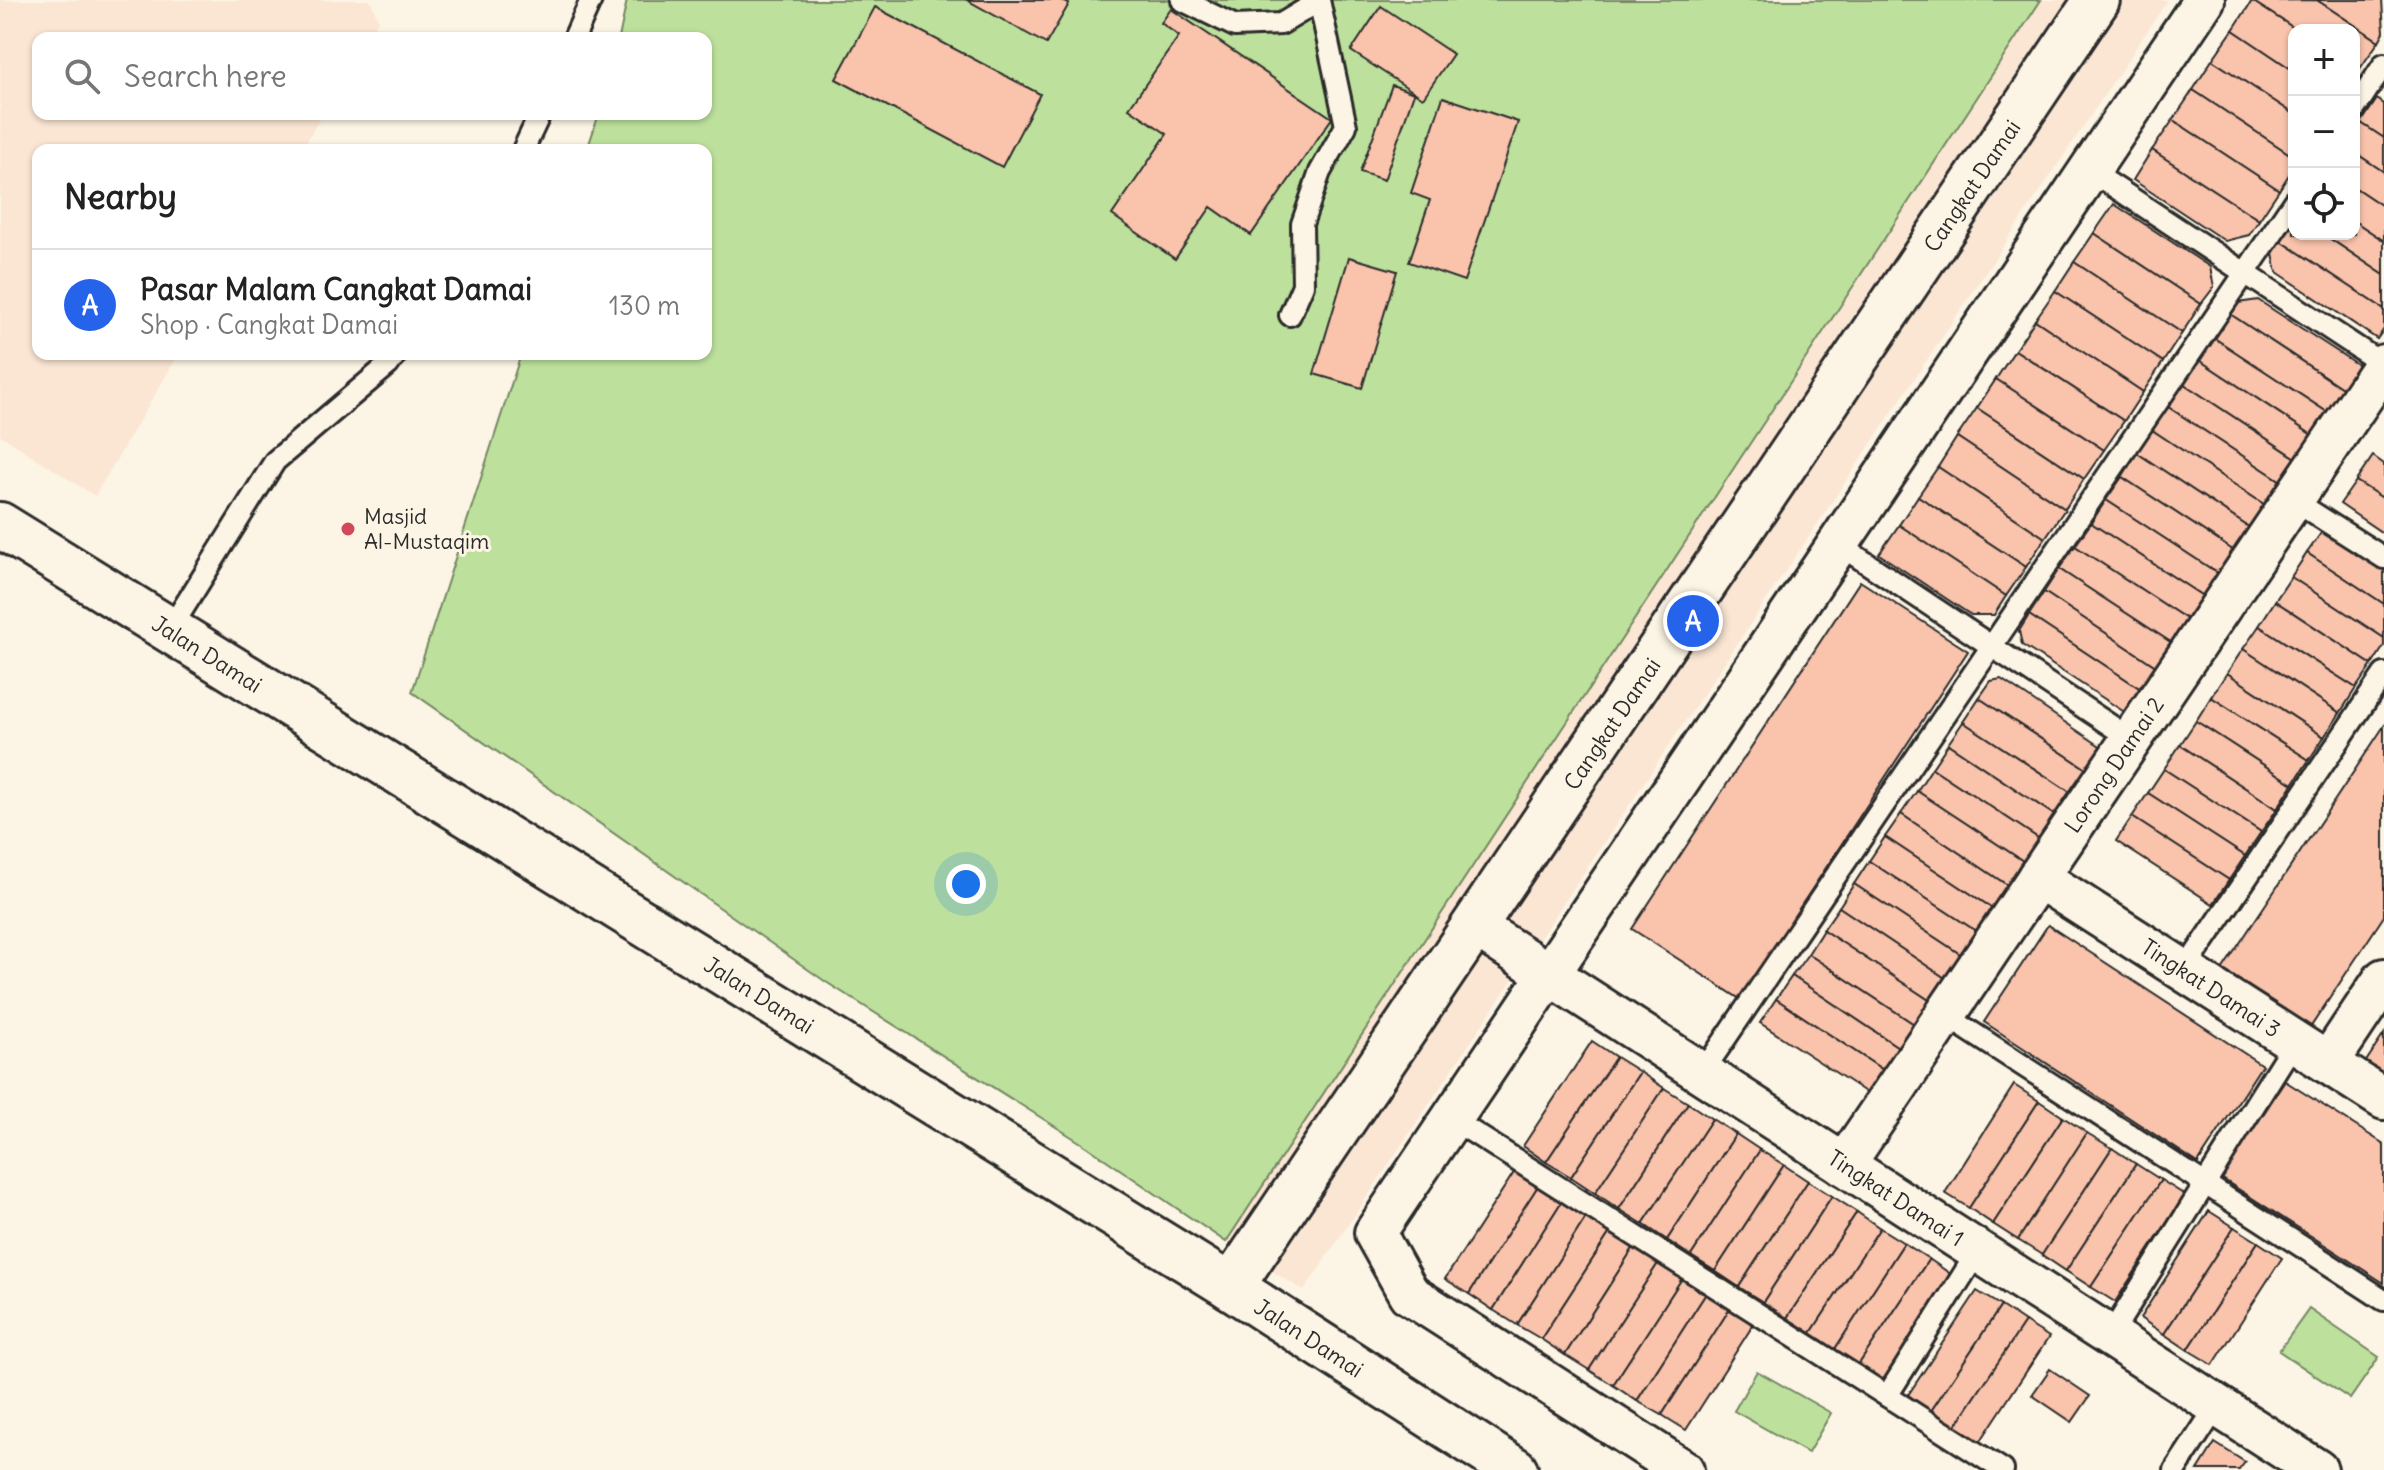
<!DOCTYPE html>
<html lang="en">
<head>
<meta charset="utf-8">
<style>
  body { margin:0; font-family:Delius,sans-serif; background:#f6f6f6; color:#222 }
  .controls { position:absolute; right:24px; top:24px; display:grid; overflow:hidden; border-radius:16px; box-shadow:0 2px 6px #0004 }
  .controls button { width:72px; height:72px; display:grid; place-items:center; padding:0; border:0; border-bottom:2px solid #e0e0e0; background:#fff; color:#222; font:40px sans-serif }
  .you { position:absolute; left:966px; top:884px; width:28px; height:28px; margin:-20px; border:6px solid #fff; border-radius:50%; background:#1a73e8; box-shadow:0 0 0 12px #1a73e833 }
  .badge { display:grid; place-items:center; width:52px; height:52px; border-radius:50%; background:#2563eb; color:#fff; font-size:26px; font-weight:700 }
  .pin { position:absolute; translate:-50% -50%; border:4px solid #fff; box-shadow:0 2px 8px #0006 }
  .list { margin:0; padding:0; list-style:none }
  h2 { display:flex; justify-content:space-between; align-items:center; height:104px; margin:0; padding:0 32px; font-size:34px }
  h2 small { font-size:26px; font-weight:400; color:#767676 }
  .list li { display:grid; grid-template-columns:52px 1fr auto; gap:24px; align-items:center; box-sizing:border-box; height:112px; padding:0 32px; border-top:2px solid #e0e0e0 }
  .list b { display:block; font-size:30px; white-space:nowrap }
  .list p { margin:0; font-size:26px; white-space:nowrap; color:#767676 }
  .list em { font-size:26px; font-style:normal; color:#767676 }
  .icon { flex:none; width:44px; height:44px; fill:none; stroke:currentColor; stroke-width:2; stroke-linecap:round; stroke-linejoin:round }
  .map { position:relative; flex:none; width:2384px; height:1470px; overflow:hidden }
  .search { position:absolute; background:#fff; box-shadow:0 2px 6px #0004; left:32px; top:32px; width:680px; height:88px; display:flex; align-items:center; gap:20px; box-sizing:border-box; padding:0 28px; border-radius:16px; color:#767676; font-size:30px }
  .panel { position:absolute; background:#fff; box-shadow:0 2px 6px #0004; left:32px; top:144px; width:680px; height:216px; border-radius:16px }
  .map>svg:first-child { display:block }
  .built { fill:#fbe6d4 }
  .green { fill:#bde19c; stroke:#748664; stroke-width:2 }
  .building { fill:#f9c3ac; stroke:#2b2b2b; stroke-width:2 }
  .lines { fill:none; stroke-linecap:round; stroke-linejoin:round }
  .service-casing { stroke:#2b2b2b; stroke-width:26 }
  .minor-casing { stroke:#2b2b2b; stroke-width:46 }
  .tertiary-casing { stroke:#2b2b2b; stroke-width:50 }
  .secondary-casing { stroke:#2b2b2b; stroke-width:50 }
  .service { stroke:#fcf5e5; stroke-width:20 }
  .minor { stroke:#fcf5e5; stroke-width:40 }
  .tertiary { stroke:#fcf5e5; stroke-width:44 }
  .secondary { stroke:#fcf5e5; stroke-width:44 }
  .poi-dot { fill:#d1495b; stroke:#fcf5e5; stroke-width:3 }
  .labels { text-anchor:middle; stroke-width:6; stroke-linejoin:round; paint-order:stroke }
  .street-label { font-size:22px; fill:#2b2b2b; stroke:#fcf5e5 }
  .poi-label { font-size:22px; fill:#2b2b2b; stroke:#fcf5e5; text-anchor:start }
</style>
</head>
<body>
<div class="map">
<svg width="2384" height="1470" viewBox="0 0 2384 1470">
  <rect width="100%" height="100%" fill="#fcf5e5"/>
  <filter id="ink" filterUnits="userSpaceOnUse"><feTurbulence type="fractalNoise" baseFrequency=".0125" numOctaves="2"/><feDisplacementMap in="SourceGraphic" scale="16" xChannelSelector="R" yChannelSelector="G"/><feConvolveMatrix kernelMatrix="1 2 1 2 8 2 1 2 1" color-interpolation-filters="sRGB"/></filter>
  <g filter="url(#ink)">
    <g class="built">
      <polygon points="0,0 370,0 379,20 368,38 38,38 38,114 323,114 301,150 38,150 38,354 179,354 95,496 0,435"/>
      <polygon points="2041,0 2168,0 1304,1291 1226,1242"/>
    </g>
    <g class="green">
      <polygon points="627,0 2041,0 1226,1242 1086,1146 826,982 412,692 521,354 706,354 706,150 587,150 599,114 706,114 706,38 619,38"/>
      <polygon points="2309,1309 2379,1357 2350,1399 2279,1351"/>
      <polygon points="1757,1371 1831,1413 1808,1453 1734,1411"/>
    </g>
    <g class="building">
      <polygon points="967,0 1061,0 1069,4 1046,44"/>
      <polygon points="2317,0 2379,41 2359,70 2354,67 2354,30 2297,30 2252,1"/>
      <polygon points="2317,0 2382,0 2384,32 2379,41"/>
      <polygon points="2252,1 2297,30 2294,30 2294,71 2233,30"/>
      <polygon points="1381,6 1453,54 1423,98 1351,51"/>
      <polygon points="875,7 1040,94 1002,167 836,79"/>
      <polygon points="1171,9 1332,118 1251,235 1211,207 1175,259 1112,215 1167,134 1129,108 1179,36 1161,23"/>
      <polygon points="2233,30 2294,71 2294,114 2212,60"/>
      <polygon points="2212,60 2294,114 2294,157 2193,90"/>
      <polygon points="1392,85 1414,93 1384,180 1360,172"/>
      <polygon points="2193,90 2294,157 2294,167 2279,190 2173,120"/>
      <polygon points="1443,97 1518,122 1464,281 1409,262 1430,200 1411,193"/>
      <polygon points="2377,99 2384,104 2384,138 2361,123"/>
      <polygon points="2173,120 2279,190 2259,220 2152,150"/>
      <polygon points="2361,123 2384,138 2384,172 2354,152 2354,133"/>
      <polygon points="2152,150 2259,220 2249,235 2225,241 2133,180"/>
      <polygon points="2354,152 2384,172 2384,207 2354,187"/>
      <polygon points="2354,187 2384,207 2384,241 2354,221"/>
      <polygon points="2114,204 2210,267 2214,287 2201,304 2094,233"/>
      <polygon points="2354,221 2384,241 2384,275 2323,234 2354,234"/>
      <polygon points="2294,223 2294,234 2323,234 2384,275 2384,309 2281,241"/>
      <polygon points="2094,233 2201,304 2182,333 2074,262"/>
      <polygon points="2281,241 2384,309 2384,329 2377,339 2277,272 2273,253"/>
      <polygon points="1349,257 1397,271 1362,388 1314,374"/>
      <polygon points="2074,262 2182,333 2163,362 2055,291"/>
      <polygon points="2055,291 2163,362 2143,392 2035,320"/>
      <polygon points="2258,300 2361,367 2345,390 2230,314 2238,303"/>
      <polygon points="2230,314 2345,390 2330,414 2214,338"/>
      <polygon points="2035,320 2143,392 2124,421 2015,350"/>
      <polygon points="2214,338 2330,414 2315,437 2199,360"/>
      <polygon points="2015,350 2124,421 2104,450 1996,379"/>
      <polygon points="2199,360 2315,437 2299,460 2184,384"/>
      <polygon points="1996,379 2104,450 2084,479 1977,408"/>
      <polygon points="2184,384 2299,460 2284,483 2168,407"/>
      <polygon points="2168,407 2284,483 2268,507 2152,430"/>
      <polygon points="1977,408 2084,479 2065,509 1957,437"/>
      <polygon points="2152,430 2268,507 2253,530 2137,453"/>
      <polygon points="1957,437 2065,509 2045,538 1938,467"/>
      <polygon points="2137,453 2253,530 2237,553 2122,477"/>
      <polygon points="2373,456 2384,464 2384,499 2356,481"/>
      <polygon points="1938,467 2045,538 2026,567 1918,496"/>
      <polygon points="2122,477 2237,553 2222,576 2106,500"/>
      <polygon points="2356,481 2384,499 2384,534 2340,504"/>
      <polygon points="1918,496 2026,567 2006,596 1899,525"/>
      <polygon points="2106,500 2222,576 2207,599 2091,523"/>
      <polygon points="2091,523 2207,599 2191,622 2075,546"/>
      <polygon points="1899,525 2006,596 1994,615 1971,615 1879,554"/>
      <polygon points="2323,530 2384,570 2384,604 2307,553"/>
      <polygon points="2075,546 2191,622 2175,645 2059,569"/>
      <polygon points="2307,553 2384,604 2384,638 2291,577"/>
      <polygon points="2059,569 2175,645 2160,669 2044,592"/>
      <polygon points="2291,577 2384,638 2384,646 2372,665 2275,601"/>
      <polygon points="1860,581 1968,651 1740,999 1632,929"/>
      <polygon points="2044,592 2160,669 2145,692 2029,615"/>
      <polygon points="2275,601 2372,665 2356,688 2259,626"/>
      <polygon points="2029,615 2145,692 2129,715 2022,645 2019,631"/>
      <polygon points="2259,626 2356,688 2340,713 2243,649"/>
      <polygon points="2243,649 2340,713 2324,737 2227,673"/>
      <polygon points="2227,673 2324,737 2309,760 2211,697"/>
      <polygon points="2001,679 2106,750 2091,772 1979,698 1991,681"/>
      <polygon points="2211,697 2309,760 2293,784 2196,721"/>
      <polygon points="1979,698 2091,772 2076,796 1963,722"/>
      <polygon points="2196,721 2293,784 2277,809 2180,745"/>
      <polygon points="1963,722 2076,796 2060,819 1948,744"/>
      <polygon points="2384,726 2384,916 2308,1031 2220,973"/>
      <polygon points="1948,744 2060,819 2044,842 1932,768"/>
      <polygon points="2180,745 2277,809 2261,832 2164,769"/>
      <polygon points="1932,768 2044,842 2029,865 1917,791"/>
      <polygon points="2164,769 2261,832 2245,856 2148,793"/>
      <polygon points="1917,791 2029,865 2013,889 1901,814"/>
      <polygon points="2148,793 2245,856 2229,880 2132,817"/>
      <polygon points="1901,814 2013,889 1998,912 1885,837"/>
      <polygon points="2132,817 2229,880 2213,904 2116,841"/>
      <polygon points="1885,837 1998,912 1982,935 1869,861"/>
      <polygon points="1869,861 1982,935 1966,958 1854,884"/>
      <polygon points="1854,884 1966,958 1951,982 1839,907"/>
      <polygon points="1839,907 1951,982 1935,1004 1823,930"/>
      <polygon points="2048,925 2262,1065 2198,1163 1984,1022"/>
      <polygon points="1823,930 1935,1004 1920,1028 1808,954"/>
      <polygon points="1808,954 1920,1028 1904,1051 1792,976"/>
      <polygon points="1792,976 1904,1051 1889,1074 1776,999"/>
      <polygon points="1776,999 1889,1074 1873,1097 1760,1023"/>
      <polygon points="2384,1034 2384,1075 2365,1063"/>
      <polygon points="1592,1041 1616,1057 1546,1162 1523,1146"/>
      <polygon points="1616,1057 1640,1072 1571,1177 1546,1162"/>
      <polygon points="1640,1072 1664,1088 1595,1193 1571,1177"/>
      <polygon points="2285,1081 2384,1144 2384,1283 2221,1178"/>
      <polygon points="2014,1085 2039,1101 1969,1208 1945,1193"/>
      <polygon points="1664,1088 1688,1103 1619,1209 1595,1193"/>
      <polygon points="2039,1101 2063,1117 1993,1224 1969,1208"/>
      <polygon points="1688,1103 1712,1119 1643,1224 1619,1209"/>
      <polygon points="2063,1117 2087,1133 2018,1240 1993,1224"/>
      <polygon points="1712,1119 1736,1134 1667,1240 1643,1224"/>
      <polygon points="2087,1133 2112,1148 2042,1255 2018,1240"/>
      <polygon points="1736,1134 1760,1150 1691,1256 1667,1240"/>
      <polygon points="2112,1148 2136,1164 2066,1271 2042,1255"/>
      <polygon points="1760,1150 1784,1165 1715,1271 1691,1256"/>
      <polygon points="2136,1164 2161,1180 2091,1287 2066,1271"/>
      <polygon points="1784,1165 1808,1181 1739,1287 1715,1271"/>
      <polygon points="1515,1171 1538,1186 1469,1294 1445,1279"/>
      <polygon points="2161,1180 2185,1195 2115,1302 2091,1287"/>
      <polygon points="1808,1181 1832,1196 1763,1302 1739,1287"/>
      <polygon points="1538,1186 1562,1201 1493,1310 1469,1294"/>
      <polygon points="1832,1196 1857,1212 1787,1318 1763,1302"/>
      <polygon points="1562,1201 1587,1216 1517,1325 1493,1310"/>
      <polygon points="2209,1211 2234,1227 2164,1334 2140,1318"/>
      <polygon points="1857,1212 1880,1228 1811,1333 1787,1318"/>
      <polygon points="1587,1216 1611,1231 1541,1339 1517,1325"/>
      <polygon points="2234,1227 2258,1242 2188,1350 2164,1334"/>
      <polygon points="1880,1228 1904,1243 1835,1349 1811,1333"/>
      <polygon points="1611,1231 1634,1247 1565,1355 1541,1339"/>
      <polygon points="2258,1242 2282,1258 2213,1365 2188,1350"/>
      <polygon points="1904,1243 1929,1259 1859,1364 1835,1349"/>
      <polygon points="1634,1247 1659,1262 1589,1370 1565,1355"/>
      <polygon points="1929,1259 1952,1275 1883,1380 1859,1364"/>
      <polygon points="1659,1262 1683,1277 1613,1385 1589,1370"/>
      <polygon points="1683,1277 1707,1292 1637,1401 1613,1385"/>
      <polygon points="1977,1291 2001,1306 1931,1411 1908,1395"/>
      <polygon points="1707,1292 1731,1307 1662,1415 1637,1401"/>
      <polygon points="2001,1306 2025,1322 1955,1427 1931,1411"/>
      <polygon points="1731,1307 1755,1322 1686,1430 1662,1415"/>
      <polygon points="2025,1322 2049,1337 1980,1442 1955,1427"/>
      <polygon points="2050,1369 2090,1396 2072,1422 2032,1395"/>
      <polygon points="2215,1443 2245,1462 2239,1470 2198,1470"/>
    </g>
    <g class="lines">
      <defs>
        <g id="service">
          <polyline points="1182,0 1235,26 1281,24 1319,1"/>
          <polyline points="574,38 591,0"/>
          <polyline points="2354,110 2384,64"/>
          <polyline points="523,150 540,114"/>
          <polyline points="2089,170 2384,365"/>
          <polyline points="1290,315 1303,285 1302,224 1320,172 1346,126 1319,0"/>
          <polyline points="2293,500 2384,558"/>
          <polyline points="1838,544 2131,739"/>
          <polyline points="169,631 275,461 388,365 396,354"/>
          <polyline points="2184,971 2384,674"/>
          <polyline points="1945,1015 2384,1300"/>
          <polyline points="1702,1073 2294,201"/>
          <polyline points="1452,1119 2003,1470"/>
          <polyline points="2110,1336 2294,1042"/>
          <polyline points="1887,1396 1978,1251"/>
          <polyline points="2175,1470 2217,1406"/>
        </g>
        <g id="minor">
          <polyline points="2038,877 2384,1099"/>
          <polyline points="1476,927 2317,1470"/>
          <polyline points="2328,1063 2384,979"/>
          <polyline points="1844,1165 2384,365"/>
          <polyline points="1683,1470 1409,1294 1375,1233 2204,0"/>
        </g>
        <polyline id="tertiary" points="1231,1287 2097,0"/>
        <polyline id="secondary" points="0,525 1231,1287 1515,1470"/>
      </defs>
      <use href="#service" class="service-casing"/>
      <use href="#minor" class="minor-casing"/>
      <use href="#tertiary" class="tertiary-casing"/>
      <use href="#secondary" class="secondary-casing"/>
      <use href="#service" class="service"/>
      <use href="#minor" class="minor"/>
      <use href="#tertiary" class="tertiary"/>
      <use href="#secondary" class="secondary"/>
    </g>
  </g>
  <circle class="poi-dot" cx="348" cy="529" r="8"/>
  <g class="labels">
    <g class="street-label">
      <text transform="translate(1972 186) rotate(-56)" y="8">Cangkat Damai</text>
      <text transform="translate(207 654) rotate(32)" y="8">Jalan Damai</text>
      <text transform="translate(1612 724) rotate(-56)" y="8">Cangkat Damai</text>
      <text transform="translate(2114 765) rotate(-56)" y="8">Lorong Damai 2</text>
      <text transform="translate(2211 988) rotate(33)" y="8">Tingkat Damai 3</text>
      <text transform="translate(759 995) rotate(32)" y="8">Jalan Damai</text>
      <text transform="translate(1896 1198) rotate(33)" y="8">Tingkat Damai 1</text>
      <text transform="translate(1309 1338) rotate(33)" y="8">Jalan Damai</text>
    </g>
    <g class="poi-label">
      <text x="364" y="524">Masjid<tspan x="364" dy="25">Al-Mustaqim</tspan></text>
    </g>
  </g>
</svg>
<div class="controls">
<button>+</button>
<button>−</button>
<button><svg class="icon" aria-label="locate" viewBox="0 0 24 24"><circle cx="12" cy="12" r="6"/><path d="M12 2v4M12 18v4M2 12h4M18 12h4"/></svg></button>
</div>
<div class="you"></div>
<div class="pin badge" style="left:1693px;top:621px">A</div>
<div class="search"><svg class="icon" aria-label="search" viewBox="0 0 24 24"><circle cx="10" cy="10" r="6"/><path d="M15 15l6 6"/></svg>Search here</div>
<section class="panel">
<h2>Nearby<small></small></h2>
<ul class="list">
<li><span class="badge">A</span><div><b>Pasar Malam Cangkat Damai</b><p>Shop · Cangkat Damai</p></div><em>130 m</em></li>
</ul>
</section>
</div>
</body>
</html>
